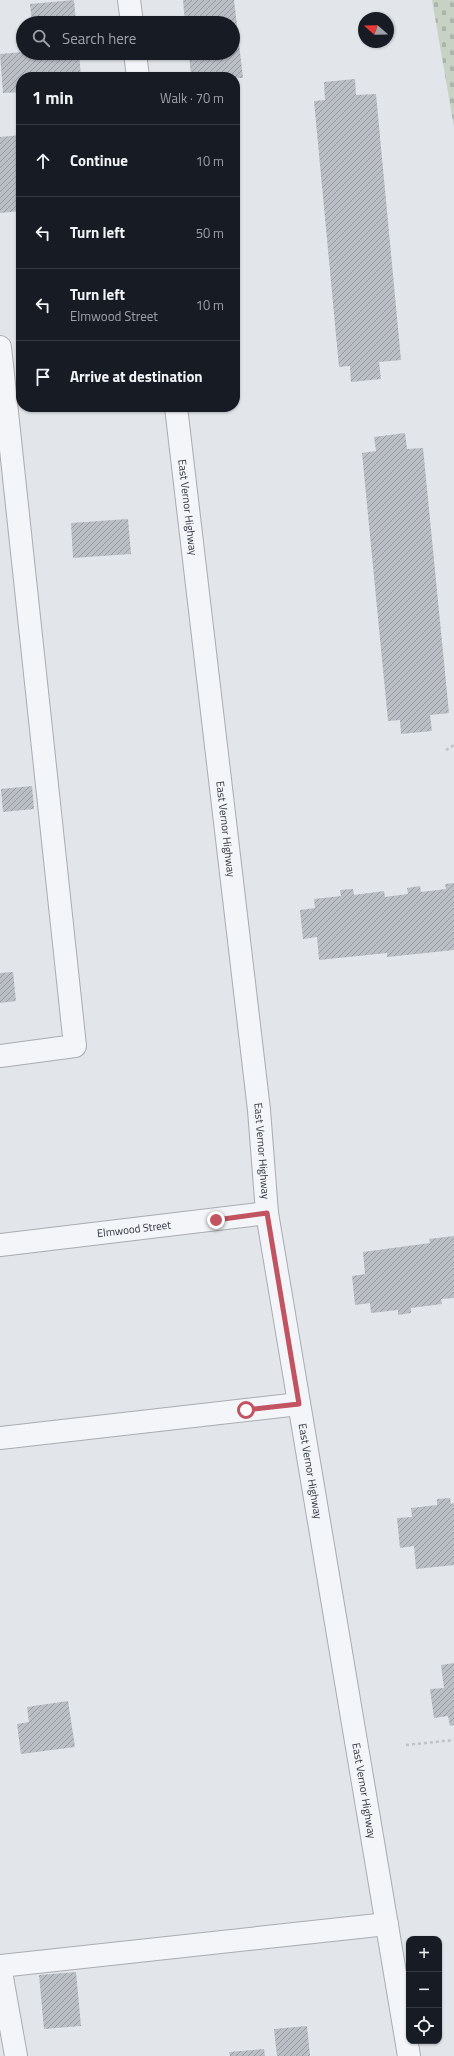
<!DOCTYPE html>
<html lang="en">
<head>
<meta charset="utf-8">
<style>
  body { margin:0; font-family:"Titillium Web",sans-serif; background:#20242c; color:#f1f3f6 }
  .controls { position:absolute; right:12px; bottom:12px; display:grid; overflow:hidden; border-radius:8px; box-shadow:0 1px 3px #0004 }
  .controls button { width:36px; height:36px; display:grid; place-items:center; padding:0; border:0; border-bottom:1px solid #363941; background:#171b24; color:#f1f3f6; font:20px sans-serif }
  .compass { position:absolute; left:358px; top:12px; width:36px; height:36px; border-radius:50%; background:#171b24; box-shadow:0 1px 3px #0004; rotate:290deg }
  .stop { position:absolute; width:12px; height:12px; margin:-9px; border:3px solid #c25360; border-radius:50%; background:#fff }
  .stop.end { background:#c25360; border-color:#fff; box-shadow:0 1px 4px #0008 }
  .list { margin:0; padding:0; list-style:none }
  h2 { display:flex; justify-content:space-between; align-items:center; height:52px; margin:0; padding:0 16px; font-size:17px }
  h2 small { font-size:13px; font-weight:400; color:#9ea1a6 }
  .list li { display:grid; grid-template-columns:26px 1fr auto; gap:12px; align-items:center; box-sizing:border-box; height:72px; padding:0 16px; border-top:1px solid #363941 }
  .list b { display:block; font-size:15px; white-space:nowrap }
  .list p { margin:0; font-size:13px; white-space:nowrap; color:#9ea1a6 }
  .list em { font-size:13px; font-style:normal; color:#9ea1a6 }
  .icon { flex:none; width:22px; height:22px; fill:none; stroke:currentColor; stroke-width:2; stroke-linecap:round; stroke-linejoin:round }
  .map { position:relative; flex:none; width:454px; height:2056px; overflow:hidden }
  .search { position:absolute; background:#171b24; box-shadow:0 1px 3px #0004; left:16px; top:16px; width:224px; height:44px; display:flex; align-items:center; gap:10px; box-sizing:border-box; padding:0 14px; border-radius:22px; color:#9ea1a6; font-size:15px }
  .panel { position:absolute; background:#171b24; box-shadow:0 1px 3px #0004; left:16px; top:72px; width:224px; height:340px; border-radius:16px }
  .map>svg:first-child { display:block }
  .cemetery { fill:url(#cemetery-stones) }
  .building { fill:url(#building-hatch) }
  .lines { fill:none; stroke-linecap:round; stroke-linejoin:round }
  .minor-casing { stroke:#a8acb3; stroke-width:24 }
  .path { stroke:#c0c2c8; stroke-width:2.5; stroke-dasharray:3 3; stroke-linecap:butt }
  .minor { stroke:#f4f5f8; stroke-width:22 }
  .route { stroke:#c25360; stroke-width:5 }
  .labels { text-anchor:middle; stroke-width:3; stroke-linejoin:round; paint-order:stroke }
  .street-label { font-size:11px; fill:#2c323f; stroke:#f1f3f7 }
</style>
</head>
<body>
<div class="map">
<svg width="454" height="2056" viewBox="0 0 454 2056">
  <defs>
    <pattern id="cemetery-stones" width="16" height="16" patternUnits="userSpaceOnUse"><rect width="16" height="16" fill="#c7d2c4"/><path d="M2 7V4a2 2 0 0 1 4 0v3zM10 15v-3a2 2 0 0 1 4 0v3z" fill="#abb5a9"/></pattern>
    <pattern id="building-hatch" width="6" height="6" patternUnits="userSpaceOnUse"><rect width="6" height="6" fill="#babec5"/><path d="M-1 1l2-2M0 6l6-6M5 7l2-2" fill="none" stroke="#979ba1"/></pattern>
  </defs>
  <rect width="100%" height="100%" fill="#e2e5e9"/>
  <polygon class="cemetery" points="432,0 454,0 454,127"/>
  <g class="building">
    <polygon points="74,0 76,23 32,23 30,4"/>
    <polygon points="183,0 234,0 243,78 191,77 189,53 233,53 233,23 185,23"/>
    <polygon points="23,52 23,53 79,53 81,77 21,77 21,92 3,93 0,54"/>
    <polygon points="355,79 356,95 376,94 401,360 379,362 381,379 351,382 350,366 339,367 314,101 325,100 324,82"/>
    <polygon points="21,135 21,211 0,213 0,137"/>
    <polygon points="405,433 407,449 423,448 449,713 430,715 432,731 401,734 400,720 388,721 362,453 376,451 374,437"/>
    <polygon points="128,519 131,554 73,558 71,523"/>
    <polygon points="32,786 34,809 3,812 1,789"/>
    <polygon points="454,883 454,950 387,957 387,953 319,960 317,937 303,939 300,910 315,908 314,899 341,896 340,890 353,889 354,895 384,891 385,897 408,894 407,888 420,886 421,892 446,889 445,884"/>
    <polygon points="13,972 16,1001 0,1003 0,973"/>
    <polygon points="454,1236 454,1298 441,1299 442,1304 411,1308 411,1313 398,1315 398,1310 371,1313 370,1303 355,1305 352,1276 365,1274 363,1252 430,1243 429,1239"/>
    <polygon points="450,1498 451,1504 454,1503 454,1565 416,1569 414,1546 400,1548 397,1518 412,1517 411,1508 437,1505 437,1499"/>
    <polygon points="454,1663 454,1725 450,1726 448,1716 434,1718 430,1689 444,1688 441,1665"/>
    <polygon points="68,1701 75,1747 21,1754 17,1724 29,1722 27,1707"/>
    <polygon points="76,1972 81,2026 44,2029 39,1975"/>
    <polygon points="307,2026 310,2056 277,2056 274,2029"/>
    <polygon points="264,2049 265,2056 230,2056 229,2052"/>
  </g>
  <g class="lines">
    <defs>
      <g id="minor">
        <polyline points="129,0 132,23"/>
        <polyline points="135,53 138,77"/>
        <polyline points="0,347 75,1046 0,1056"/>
        <path id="s1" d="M176,407L259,1110L267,1213L409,2056"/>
        <path id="s2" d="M0,1245L267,1213"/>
        <polyline points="0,1438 299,1404"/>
        <polyline points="0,1966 387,1924"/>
        <polyline points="0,1966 16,2056"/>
      </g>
    </defs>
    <use href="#minor" class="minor-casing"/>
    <g class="path">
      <polyline points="446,750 454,745"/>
      <polyline points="406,1745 454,1740"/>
    </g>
    <use href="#minor" class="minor"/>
  </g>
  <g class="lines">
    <polyline class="route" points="216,1220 267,1213 299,1404 246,1410"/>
  </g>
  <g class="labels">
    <g class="street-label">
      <text dy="4" stroke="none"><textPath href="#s1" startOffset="101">East Vernor Highway</textPath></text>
      <text dy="4" stroke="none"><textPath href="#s1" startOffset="425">East Vernor Highway</textPath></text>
      <text dy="4" stroke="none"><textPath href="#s1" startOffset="749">East Vernor Highway</textPath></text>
      <text dy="4" stroke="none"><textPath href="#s2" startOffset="135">Elmwood Street</textPath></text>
      <text dy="4" stroke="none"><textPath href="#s1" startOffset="1073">East Vernor Highway</textPath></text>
      <text dy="4" stroke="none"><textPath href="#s1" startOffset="1397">East Vernor Highway</textPath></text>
    </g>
  </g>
</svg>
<div class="controls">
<button>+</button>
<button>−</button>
<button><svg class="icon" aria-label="locate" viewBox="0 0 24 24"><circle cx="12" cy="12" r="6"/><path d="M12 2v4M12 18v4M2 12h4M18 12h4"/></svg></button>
</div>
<svg class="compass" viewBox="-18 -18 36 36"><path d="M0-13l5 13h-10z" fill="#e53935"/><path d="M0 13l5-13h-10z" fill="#9ea1a6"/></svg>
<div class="stop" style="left:246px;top:1410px"></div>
<div class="stop end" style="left:216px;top:1220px"></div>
<div class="search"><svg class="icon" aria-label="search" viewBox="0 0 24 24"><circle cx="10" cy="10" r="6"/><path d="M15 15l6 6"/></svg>Search here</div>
<section class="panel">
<h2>1 min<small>Walk · 70 m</small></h2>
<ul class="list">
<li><svg class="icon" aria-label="ahead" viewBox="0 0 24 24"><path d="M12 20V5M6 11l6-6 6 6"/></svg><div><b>Continue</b></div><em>10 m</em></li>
<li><svg class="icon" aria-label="left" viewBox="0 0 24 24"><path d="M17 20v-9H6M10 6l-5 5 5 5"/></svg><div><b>Turn left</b></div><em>50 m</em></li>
<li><svg class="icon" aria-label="left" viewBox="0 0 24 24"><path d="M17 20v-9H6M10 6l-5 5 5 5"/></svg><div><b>Turn left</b><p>Elmwood Street</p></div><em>10 m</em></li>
<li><svg class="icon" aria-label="arrive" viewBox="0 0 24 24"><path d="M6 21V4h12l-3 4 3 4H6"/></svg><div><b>Arrive at destination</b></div></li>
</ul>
</section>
</div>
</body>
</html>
